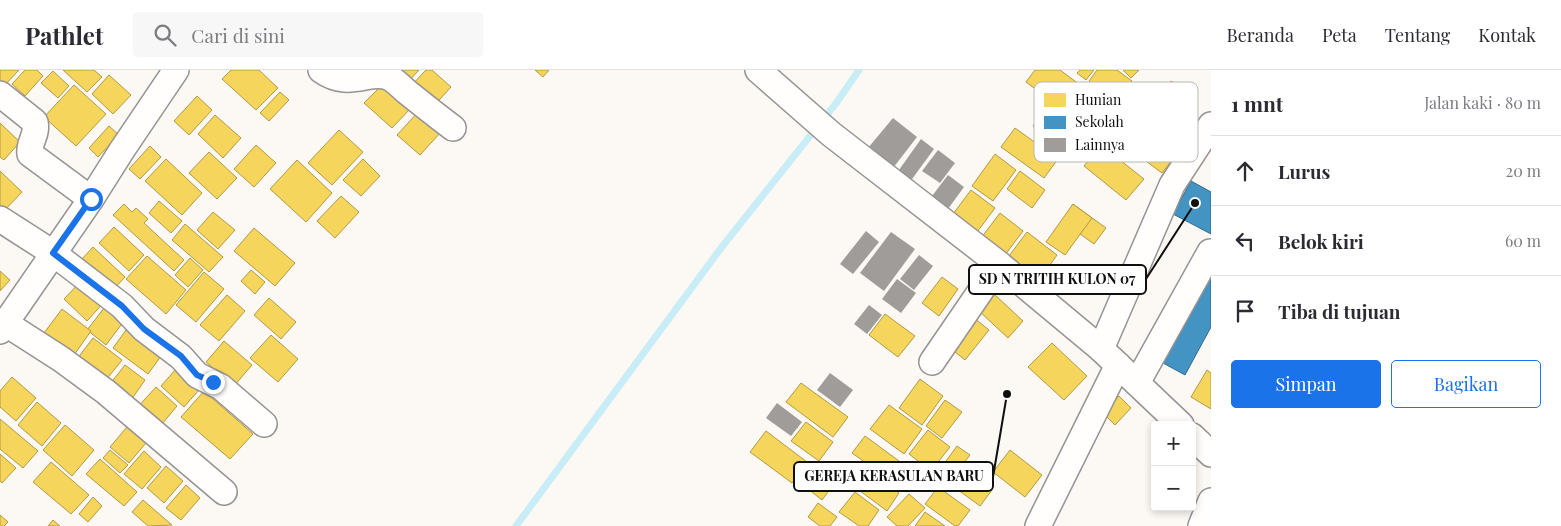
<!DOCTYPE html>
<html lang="id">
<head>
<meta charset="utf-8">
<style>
  body { margin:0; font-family:"Playfair Display",serif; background:#f7f7f7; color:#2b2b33 }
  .controls { position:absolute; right:15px; bottom:15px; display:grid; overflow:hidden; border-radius:5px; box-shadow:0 2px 8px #0003 }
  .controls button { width:45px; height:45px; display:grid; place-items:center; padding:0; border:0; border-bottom:1px solid #e1e1e2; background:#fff; color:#2b2b33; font:25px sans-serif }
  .stop { position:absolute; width:15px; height:15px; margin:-11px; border:4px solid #1a73e8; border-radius:50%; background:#fff }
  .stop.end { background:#1a73e8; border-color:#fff; box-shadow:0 1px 5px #0008 }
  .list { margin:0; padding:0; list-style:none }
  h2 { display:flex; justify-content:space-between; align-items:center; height:65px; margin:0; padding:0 20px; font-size:21px }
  h2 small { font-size:16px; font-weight:400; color:#7c7c81 }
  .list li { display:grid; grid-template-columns:32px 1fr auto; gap:15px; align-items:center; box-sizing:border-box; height:70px; padding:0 20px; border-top:1px solid #e1e1e2 }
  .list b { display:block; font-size:19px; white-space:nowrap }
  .list em { font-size:16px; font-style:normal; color:#7c7c81 }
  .actions { display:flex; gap:10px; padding:15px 20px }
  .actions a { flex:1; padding:11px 0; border:1px solid #1a73e8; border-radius:5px; text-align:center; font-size:18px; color:#1a73e8 }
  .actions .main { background:#1a73e8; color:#fff }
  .icon { flex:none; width:28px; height:28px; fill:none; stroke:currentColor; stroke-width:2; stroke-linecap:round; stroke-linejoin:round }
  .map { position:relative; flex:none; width:1211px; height:456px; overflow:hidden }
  header { display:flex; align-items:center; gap:30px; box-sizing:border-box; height:70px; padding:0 25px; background:#fff; border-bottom:1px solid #e1e1e2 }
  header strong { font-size:24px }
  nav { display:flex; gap:28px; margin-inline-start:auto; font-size:18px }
  .search { width:350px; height:45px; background:#f7f7f7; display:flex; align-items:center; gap:12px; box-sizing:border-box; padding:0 18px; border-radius:5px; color:#7c7c81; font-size:19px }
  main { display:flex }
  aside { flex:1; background:#fff }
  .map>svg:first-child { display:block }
  .homes { fill:#f6d55c; stroke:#b19a45 }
  .schools { fill:#4393c3; stroke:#336b8d }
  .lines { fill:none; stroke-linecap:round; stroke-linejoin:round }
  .stream { stroke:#c9edf7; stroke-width:7 }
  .building { fill:#a09c99 }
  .minor-casing { stroke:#969492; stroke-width:28 }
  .minor { stroke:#fffefd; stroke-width:25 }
  .route { stroke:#1a73e8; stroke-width:6 }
  .key { fill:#fff; stroke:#b7b7b7; stroke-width:1 }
  .key-label { font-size:14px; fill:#0f0f0f }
  .leader { fill:none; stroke:#0f0f0f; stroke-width:2 }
  .callout-dot { fill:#0f0f0f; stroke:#fff; stroke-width:2 }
  .callout { fill:#fff; stroke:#0f0f0f; stroke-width:2 }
  .callout-label { font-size:14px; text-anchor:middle; font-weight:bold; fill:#0f0f0f }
</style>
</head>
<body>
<header>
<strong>Pathlet</strong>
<div class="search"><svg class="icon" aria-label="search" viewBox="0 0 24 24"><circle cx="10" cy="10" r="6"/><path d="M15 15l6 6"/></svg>Cari di sini</div>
<nav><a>Beranda</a><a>Peta</a><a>Tentang</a><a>Kontak</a></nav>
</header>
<main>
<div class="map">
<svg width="1211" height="456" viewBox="0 0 1211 456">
  <rect width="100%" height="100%" fill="#fcf9f4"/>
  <g class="homes">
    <polygon points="0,0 19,0 4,16 0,12"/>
    <polygon points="25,0 37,0 43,6 25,26 12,14"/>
    <polygon points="63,0 94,0 102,7 87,22"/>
    <polygon points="231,0 259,0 278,18 256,40 222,9"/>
    <polygon points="385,0 419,0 403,17"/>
    <polygon points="426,0 432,0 451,17 431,39 409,18"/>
    <polygon points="535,0 549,0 543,7"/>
    <polygon points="1035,0 1060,0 1087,20 1069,44 1026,12"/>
    <polygon points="1080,0 1094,0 1086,10 1077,3"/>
    <polygon points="1097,0 1117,0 1132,11 1117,31 1089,11"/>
    <polygon points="1123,0 1139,0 1131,8"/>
    <polygon points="53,1 69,16 58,28 41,13"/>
    <polygon points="109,5 131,25 113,44 92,24"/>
    <polygon points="1171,11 1197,31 1184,47 1159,26"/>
    <polygon points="74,15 106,44 76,76 44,47"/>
    <polygon points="382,15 409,40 392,58 364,33"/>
    <polygon points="280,22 289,30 269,51 260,43"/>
    <polygon points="197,26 212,40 189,65 174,51"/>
    <polygon points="1051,32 1084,56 1066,81 1033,56"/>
    <polygon points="419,41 441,62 420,85 397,65"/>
    <polygon points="215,45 241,68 223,88 198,64"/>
    <polygon points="0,53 20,72 4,90 0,87"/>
    <polygon points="109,56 119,65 98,87 89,78"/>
    <polygon points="1015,58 1058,89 1044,108 1001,77"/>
    <polygon points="339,60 363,82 332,115 308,93"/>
    <polygon points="1148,64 1176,85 1162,103 1135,83"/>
    <polygon points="256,75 276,93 254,117 234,99"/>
    <polygon points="1101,75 1144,109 1126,130 1084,96"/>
    <polygon points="150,76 161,87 140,109 129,99"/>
    <polygon points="209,82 237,108 217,129 189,103"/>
    <polygon points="995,84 1016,100 993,131 972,116"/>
    <polygon points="166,89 202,123 182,145 145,111"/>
    <polygon points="363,89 380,106 361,126 343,110"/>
    <polygon points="297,90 332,123 306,152 270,119"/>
    <polygon points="0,101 22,122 2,143 0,141"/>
    <polygon points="1020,101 1045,120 1032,138 1007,119"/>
    <polygon points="971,120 995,138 977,162 953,144"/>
    <polygon points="341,126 359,142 335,168 317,151"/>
    <polygon points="159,131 182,151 171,163 149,143"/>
    <polygon points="124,134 132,142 136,138 148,149 144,153 184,190 174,201 113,145"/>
    <polygon points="1073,134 1106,158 1094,174 1062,151"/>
    <polygon points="1073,134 1092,148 1065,185 1046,172"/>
    <polygon points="213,142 235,160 218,179 197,160"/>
    <polygon points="1000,143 1023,161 1002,189 978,172"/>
    <polygon points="185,154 223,187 209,202 172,170"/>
    <polygon points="114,157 144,185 129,201 99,173"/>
    <polygon points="254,158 295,193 275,216 234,181"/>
    <polygon points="1027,162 1057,185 1037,213 1006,190"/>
    <polygon points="93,177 125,207 113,220 81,190"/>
    <polygon points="147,186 186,220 166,244 126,209"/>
    <polygon points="190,188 203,200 188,217 175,205"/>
    <polygon points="251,200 265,212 255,224 241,211"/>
    <polygon points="0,201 10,210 0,221"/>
    <polygon points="204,202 224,219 196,252 176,235"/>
    <polygon points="942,207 958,219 939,246 922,233"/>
    <polygon points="83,209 106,230 87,251 64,229"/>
    <polygon points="994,224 1023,251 1008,268 979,241"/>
    <polygon points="227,225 245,241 219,271 200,255"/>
    <polygon points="269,228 296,252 281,269 254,245"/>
    <polygon points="108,233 127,247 106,275 87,260"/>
    <polygon points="62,239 91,261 74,285 44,263"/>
    <polygon points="885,244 915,266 898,287 869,265"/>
    <polygon points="974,248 989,260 965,290 950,278"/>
    <polygon points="129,256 164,282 148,304 113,278"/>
    <polygon points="271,265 298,289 278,312 250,288"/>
    <polygon points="93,268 122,290 106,310 77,289"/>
    <polygon points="224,271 252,295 234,316 206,292"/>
    <polygon points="1052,273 1087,306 1064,330 1028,297"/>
    <polygon points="125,295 145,310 131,330 110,314"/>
    <polygon points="176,299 199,320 184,337 161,316"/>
    <polygon points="1207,300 1211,303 1211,339 1191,327"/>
    <polygon points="12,307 36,328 16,351 0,337 0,321"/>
    <polygon points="920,309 943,326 922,355 899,338"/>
    <polygon points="801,313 848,347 833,367 786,332"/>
    <polygon points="156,317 177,336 157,360 135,340"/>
    <polygon points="204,321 253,364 230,389 181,347"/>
    <polygon points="1119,326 1131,338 1115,355 1103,343"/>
    <polygon points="945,330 962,342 942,368 926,356"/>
    <polygon points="37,332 61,353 42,376 18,355"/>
    <polygon points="889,335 922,359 904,384 870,359"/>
    <polygon points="0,349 38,381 23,398 0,379"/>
    <polygon points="806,352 833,372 819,391 791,371"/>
    <polygon points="65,355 94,380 72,406 43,380"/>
    <polygon points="127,357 146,373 129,393 110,377"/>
    <polygon points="928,360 950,377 931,401 909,384"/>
    <polygon points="766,361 807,392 792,413 750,382"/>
    <polygon points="865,366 899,391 887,408 852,383"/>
    <polygon points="957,376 970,385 948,414 936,405"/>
    <polygon points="110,380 128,395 120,403 103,388"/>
    <polygon points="1010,380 1042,405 1025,427 993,402"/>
    <polygon points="144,381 161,397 142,419 124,404"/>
    <polygon points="0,384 16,398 2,413 0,411"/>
    <polygon points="100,389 137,422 124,436 86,404"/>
    <polygon points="51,392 89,425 71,444 33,412"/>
    <polygon points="815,392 837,410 822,430 799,412"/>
    <polygon points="860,395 899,423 887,441 848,412"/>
    <polygon points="166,396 183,411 164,433 147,418"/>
    <polygon points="966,401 992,420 980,436 954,417"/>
    <polygon points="186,415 200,428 181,450 166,438"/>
    <polygon points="938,417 970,440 958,456 955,456 925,434"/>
    <polygon points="855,422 879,440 868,456 859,456 839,442"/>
    <polygon points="909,424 925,438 908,456 897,456 887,447"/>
    <polygon points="93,427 102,436 88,452 79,444"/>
    <polygon points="143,430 172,455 148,456 132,442"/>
    <polygon points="818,433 837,447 830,456 820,456 808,447"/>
    <polygon points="925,442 945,456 915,456"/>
    <polygon points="0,445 8,452 4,456 0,456"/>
    <polygon points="53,450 60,456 48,456"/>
  </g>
  <g class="schools">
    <polygon points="1191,111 1211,122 1211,164 1173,144"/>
    <polygon points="1211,183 1211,257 1185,305 1154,288"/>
  </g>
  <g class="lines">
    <polyline class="stream" points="516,456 721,178 837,32 859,0"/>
  </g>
  <g class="building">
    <polygon points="893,48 917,67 893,98 868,78"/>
    <polygon points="921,69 934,79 907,116 894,107"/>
    <polygon points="938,80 955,93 940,113 922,101"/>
    <polygon points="948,105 964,117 945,143 929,130"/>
    <polygon points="866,161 879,172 853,204 840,194"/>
    <polygon points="891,162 915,179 884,221 860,203"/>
    <polygon points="919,185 933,196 914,220 900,209"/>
    <polygon points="897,209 916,223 901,243 882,229"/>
    <polygon points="869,235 882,245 867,264 854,254"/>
    <polygon points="830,303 853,320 840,337 817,320"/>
    <polygon points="777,333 802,352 791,366 766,348"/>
  </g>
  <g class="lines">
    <defs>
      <g id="minor">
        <path d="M321,0C349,20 368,0 388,7C395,10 401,17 407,22C422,34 437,46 453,58"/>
        <polyline points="758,0 831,64 999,194 1101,279 1181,355"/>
        <path d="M0,24L35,52C38,65 28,73 30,84L91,129"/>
        <polyline points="0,149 53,183 122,236 144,259 181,287 197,305 221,317 264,354"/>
        <polyline points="5,253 61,289 106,322 224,422"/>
        <polyline points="0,261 91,129 122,80 176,0"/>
        <polyline points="1101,279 1172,115 1211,55"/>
        <polyline points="932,292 999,194"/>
        <polyline points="1137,313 1210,182"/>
        <polyline points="1192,366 1211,384"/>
        <polyline points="1038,456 1118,295"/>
        <polyline points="1201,456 1211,431"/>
      </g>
    </defs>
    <use href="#minor" class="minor-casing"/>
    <use href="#minor" class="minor"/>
  </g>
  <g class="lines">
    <polyline class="route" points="91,129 53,183 122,236 144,259 181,286 197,305 213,312"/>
  </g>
  <rect x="1034" y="12" width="164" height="80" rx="8" class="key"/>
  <rect x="1044" y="23" width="22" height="14" fill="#f6d55c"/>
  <rect x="1044" y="46" width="22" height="13" fill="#4393c3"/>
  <rect x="1044" y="68" width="22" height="14" fill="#a09c99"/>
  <g class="key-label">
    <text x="1075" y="35">Hunian</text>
    <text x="1075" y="57">Sekolah</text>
    <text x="1075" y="80">Lainnya</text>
  </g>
  <path class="leader" d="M1195 133L1146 209M1007 324L993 407"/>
  <g class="callout-dot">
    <circle cx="1195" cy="133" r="5"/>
    <circle cx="1007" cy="324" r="5"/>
  </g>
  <g class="callout">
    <rect x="969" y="195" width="177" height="29" rx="5"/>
    <rect x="794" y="392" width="199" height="29" rx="5"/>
  </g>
  <g class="callout-label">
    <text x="1057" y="214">SD N TRITIH KULON 07</text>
    <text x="894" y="411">GEREJA KERASULAN BARU</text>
  </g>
</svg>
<div class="controls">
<button>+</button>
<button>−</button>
</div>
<div class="stop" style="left:91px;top:129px"></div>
<div class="stop end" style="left:213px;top:312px"></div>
</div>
<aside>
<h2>1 mnt<small>Jalan kaki · 80 m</small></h2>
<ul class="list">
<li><svg class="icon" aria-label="ahead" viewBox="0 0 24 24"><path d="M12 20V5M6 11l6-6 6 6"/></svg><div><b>Lurus</b></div><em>20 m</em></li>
<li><svg class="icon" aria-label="left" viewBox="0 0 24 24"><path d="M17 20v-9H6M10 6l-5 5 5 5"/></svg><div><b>Belok kiri</b></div><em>60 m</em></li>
<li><svg class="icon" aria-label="arrive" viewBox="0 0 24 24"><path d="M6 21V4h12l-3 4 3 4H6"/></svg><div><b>Tiba di tujuan</b></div></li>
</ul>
<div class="actions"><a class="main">Simpan</a><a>Bagikan</a></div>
</aside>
</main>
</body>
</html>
